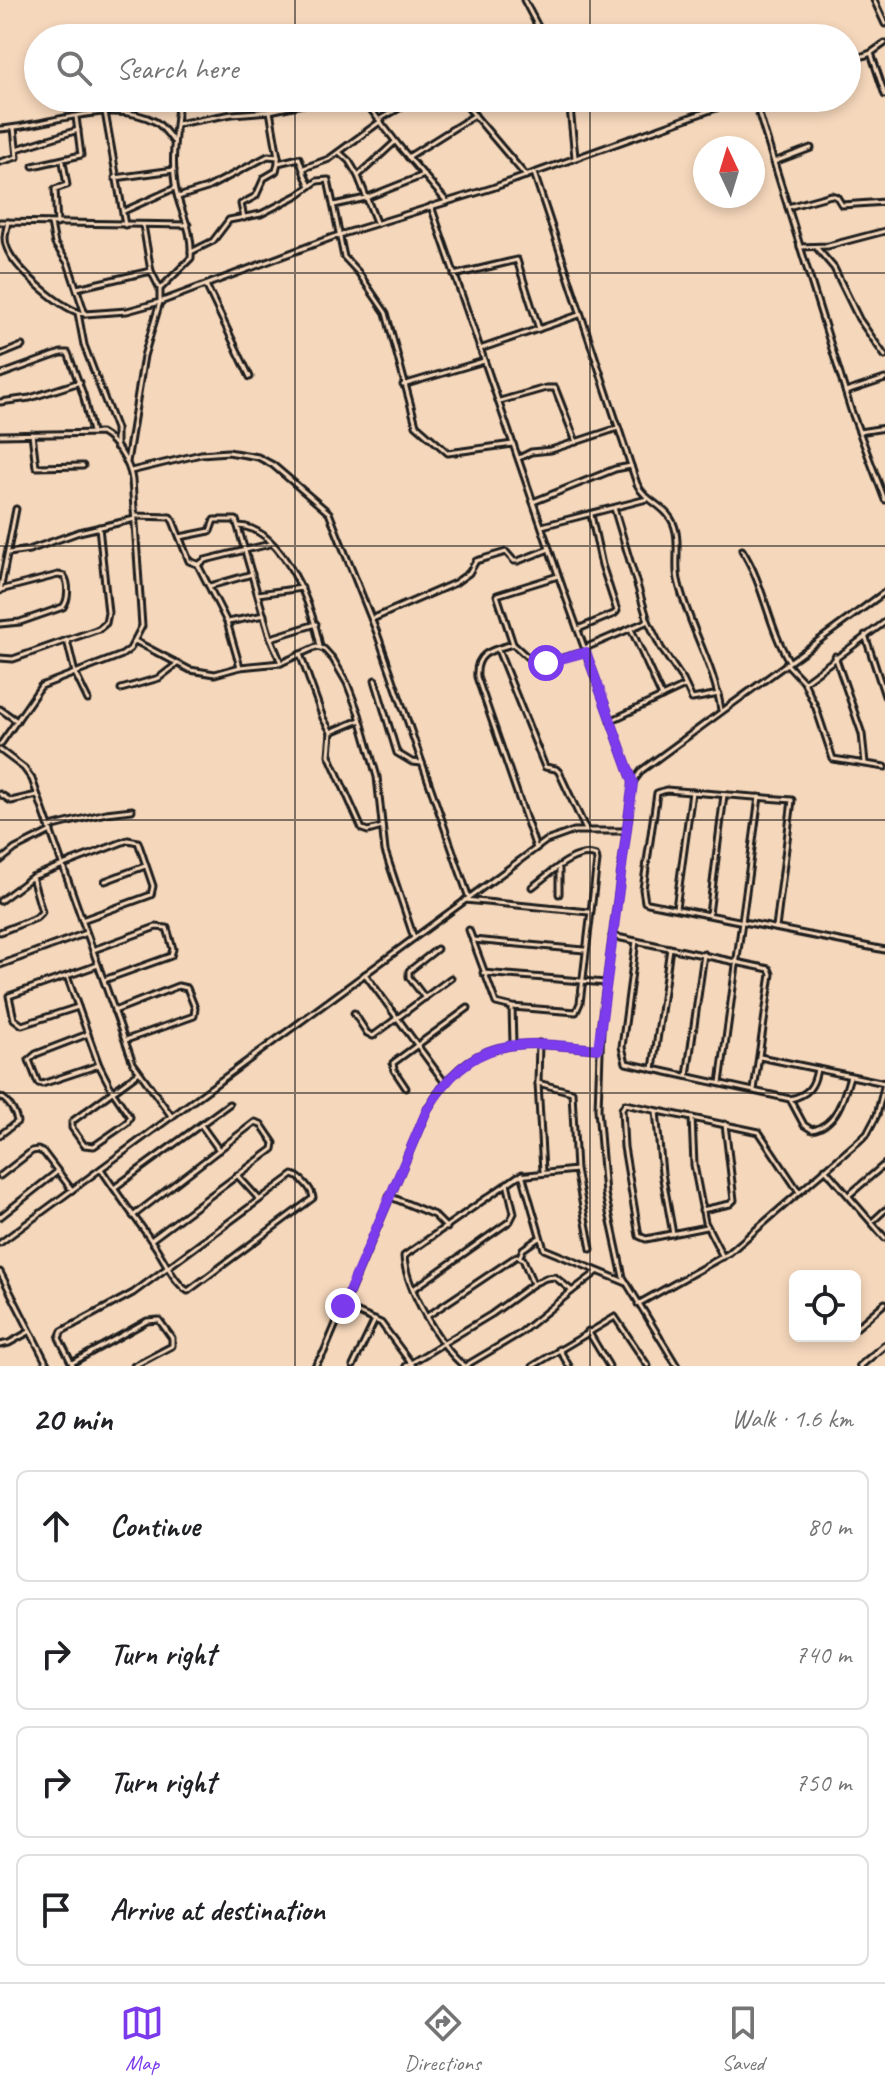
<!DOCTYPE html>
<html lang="en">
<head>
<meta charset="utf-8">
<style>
  body { margin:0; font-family:Caveat,sans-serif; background:#f6f6f6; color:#202124 }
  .controls { position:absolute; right:24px; bottom:24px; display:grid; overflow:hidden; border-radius:12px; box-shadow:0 4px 12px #0003 }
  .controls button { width:72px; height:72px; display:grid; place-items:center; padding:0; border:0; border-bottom:2px solid #e0e0e0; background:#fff; color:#202124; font:40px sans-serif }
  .compass { position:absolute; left:693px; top:136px; width:72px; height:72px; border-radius:50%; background:#fff; box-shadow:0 4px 12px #0003; rotate:356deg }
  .stop { position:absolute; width:24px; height:24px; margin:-18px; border:6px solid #7c3aed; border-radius:50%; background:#fff }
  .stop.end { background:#7c3aed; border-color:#fff; box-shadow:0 2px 8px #0008 }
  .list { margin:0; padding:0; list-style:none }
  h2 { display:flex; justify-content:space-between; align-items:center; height:104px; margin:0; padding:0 32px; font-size:34px }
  h2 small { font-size:26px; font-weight:400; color:#757577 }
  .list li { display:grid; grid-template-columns:52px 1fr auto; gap:24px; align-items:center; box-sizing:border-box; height:112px; margin:0 16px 16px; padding:0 16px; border:2px solid #e0e0e0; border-radius:12px }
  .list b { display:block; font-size:30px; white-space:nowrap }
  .list em { font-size:26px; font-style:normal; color:#757577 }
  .icon { flex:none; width:44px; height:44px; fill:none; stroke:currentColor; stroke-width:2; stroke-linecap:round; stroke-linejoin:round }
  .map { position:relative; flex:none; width:885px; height:1366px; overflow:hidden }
  .search { position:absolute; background:#fff; box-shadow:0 4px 12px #0003; left:24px; right:24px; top:24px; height:88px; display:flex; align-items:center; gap:20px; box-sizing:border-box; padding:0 28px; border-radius:44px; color:#757577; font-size:30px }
  .sheet { height:616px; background:#fff }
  nav { display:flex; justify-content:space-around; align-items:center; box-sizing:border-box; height:112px; border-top:2px solid #e0e0e0; background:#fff; font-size:22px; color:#757577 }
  nav a { display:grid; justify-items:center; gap:4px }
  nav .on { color:#7c3aed }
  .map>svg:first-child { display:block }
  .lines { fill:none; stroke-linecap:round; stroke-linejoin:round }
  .minor-casing { stroke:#1c1c1c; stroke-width:9 }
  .tertiary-casing { stroke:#1c1c1c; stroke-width:10 }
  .minor { stroke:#f5d7bb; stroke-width:3 }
  .tertiary { stroke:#f5d7bb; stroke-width:4 }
  .route { stroke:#7c3aed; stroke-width:10 }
  .grid { fill:none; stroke:#1c1c1c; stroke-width:2; stroke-opacity:0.55 }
</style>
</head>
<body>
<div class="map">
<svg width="885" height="1366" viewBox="0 0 885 1366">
  <rect width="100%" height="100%" fill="#f5d7bb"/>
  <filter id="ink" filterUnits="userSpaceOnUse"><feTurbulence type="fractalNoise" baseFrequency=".0125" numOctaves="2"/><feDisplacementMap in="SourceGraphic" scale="16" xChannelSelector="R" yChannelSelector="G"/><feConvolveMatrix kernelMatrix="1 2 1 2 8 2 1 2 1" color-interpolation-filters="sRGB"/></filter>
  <g filter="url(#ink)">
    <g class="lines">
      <defs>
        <g id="minor">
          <polyline points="524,0 544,38"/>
          <polyline points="874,0 885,24"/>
          <polyline points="885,43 871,53 885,95"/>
          <polyline points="847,62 871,53"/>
          <polyline points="267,98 270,111 330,98"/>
          <polyline points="362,98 399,146 447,202"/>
          <polyline points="460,98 526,176"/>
          <polyline points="569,98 575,157"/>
          <polyline points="754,98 851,410 885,500"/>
          <polyline points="105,112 125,225"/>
          <polyline points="380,119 417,98"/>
          <polyline points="177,124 232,114 270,111 278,157"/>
          <path d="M0,129C47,126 113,97 156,122C163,127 168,134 173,141"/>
          <polyline points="17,149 78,130"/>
          <polyline points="339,152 349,161 358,176"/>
          <polyline points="408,157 475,115"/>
          <polyline points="0,162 17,157 14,128"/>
          <polyline points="774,162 811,148"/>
          <polyline points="33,166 81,155 76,117"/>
          <path d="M534,173L637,484C645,501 662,504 671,519C682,536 674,562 678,580C688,625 714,664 721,710"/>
          <polyline points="115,178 174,170"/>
          <polyline points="310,186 304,173 304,168 329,159 381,121"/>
          <polyline points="178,197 207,188 268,156 278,157 278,163"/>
          <polyline points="334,205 366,198 424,175"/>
          <polyline points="431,206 563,589 633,782"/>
          <polyline points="788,207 831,195 837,197 842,205 885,202"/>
          <polyline points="124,211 175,188"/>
          <polyline points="244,218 241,204 256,196 264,178 276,171 278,163 299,158 303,170"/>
          <polyline points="0,222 188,225"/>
          <path d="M8,222C6,231 3,239 7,248C15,269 63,311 85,314"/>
          <polyline points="376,222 358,176 395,142"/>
          <polyline points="51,224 55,244 68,263 85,314 127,311 160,302 333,237 492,188 744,98"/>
          <polyline points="57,224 55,189 67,185 63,162"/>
          <polyline points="143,225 151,271 159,287"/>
          <polyline points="800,247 828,246 885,231"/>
          <polyline points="816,247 834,268 859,319 885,356"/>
          <polyline points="191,252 213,241 229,220 261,214 298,195 317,181 328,180 344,257 358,272 386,313 416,425 448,453 513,444"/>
          <polyline points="454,275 517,260 539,329"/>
          <polyline points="206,285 250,377"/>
          <polyline points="77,288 151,271"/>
          <polyline points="78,313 84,345 116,429 116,447"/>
          <polyline points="480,349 579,315"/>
          <polyline points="0,355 22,346"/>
          <polyline points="0,375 61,353 68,353 83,394 92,432"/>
          <polyline points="403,385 484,361"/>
          <polyline points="846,392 885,379"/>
          <polyline points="500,401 546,388 555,388 576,442"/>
          <polyline points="0,402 30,398 80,382"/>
          <polyline points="859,432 885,428"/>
          <polyline points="32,434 36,467 83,466"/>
          <path d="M0,435L101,433C116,441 130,463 132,480L142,626L130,649L122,655L41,686L0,745"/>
          <polyline points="519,458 531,452 551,450 618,428"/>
          <path d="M127,462L144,356L160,302V289L191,258C193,226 179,212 175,185C171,157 176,131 178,104L184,98"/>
          <polyline points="131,471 201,454 228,452 258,457 273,465 329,513 377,633 469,898"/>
          <polyline points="533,502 615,469 631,466"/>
          <polyline points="135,516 170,517 173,521 189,561 197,564"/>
          <path d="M239,526C283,528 314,610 320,647"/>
          <polyline points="542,526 647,499"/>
          <polyline points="180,537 210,531 214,520 236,520 269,634 281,663"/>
          <path d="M742,550C764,584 768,626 789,661"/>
          <polyline points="9,553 29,550 79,532 135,519"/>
          <polyline points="210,586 252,574"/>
          <polyline points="0,591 16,509"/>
          <polyline points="258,594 302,588"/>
          <polyline points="372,619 455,583 469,573 476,561 506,552 514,561 518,561 549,549"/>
          <polyline points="648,621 661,648 683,680 692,699 719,694"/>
          <polyline points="228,622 264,615"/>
          <path d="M0,624L20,622L63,607C69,600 69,583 64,576L58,575L0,590"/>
          <polyline points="578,629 614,614 617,611 602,565 591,515"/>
          <polyline points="631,629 662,697"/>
          <polyline points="865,635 885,696"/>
          <polyline points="271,638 316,624"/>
          <polyline points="67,640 75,673 88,700"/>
          <polyline points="135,641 190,670 215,674 240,667 281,663 316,647 324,649 333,659 347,683 359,714 377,777 385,851 414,938"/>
          <polyline points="513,644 497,595 558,576"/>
          <polyline points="585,648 648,621 614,508"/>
          <polyline points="498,650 545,767 556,769 559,772 586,830"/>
          <polyline points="300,654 323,718 331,732"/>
          <polyline points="835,656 862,734 865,763"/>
          <polyline points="0,658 13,659 99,629 106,623 108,613 99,527"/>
          <polyline points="786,663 804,682 885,622"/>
          <polyline points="240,667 227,622 198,565 205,560 270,544"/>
          <polyline points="375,680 397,753 412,762 422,763"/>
          <polyline points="804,682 816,708 833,759 885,767"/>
          <polyline points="121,689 159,678 177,664"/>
          <polyline points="0,709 17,721"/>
          <polyline points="360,720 331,732 329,755 362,829 368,831 382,827"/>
          <polyline points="610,721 685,686"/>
          <polyline points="0,750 24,768 32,779 133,1063 172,1117"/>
          <polyline points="0,794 11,801 37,795"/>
          <polyline points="50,827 106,813 132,810"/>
          <path d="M536,848L477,677C475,652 492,650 513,644L536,665L585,652"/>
          <polyline points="0,861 15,849 51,831"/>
          <polyline points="559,869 559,894"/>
          <polyline points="105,881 145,866"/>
          <polyline points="465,900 589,912"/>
          <polyline points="0,901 32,877 128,840 138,842 153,886 151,895 82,920"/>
          <polyline points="676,908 692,792"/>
          <polyline points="709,914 724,795"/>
          <polyline points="776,928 792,800 666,790 657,793 643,889 645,902 648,903 885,950"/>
          <path d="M469,930L496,1003L512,1007L576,1012L580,1003L597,861L596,856C574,848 549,875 532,887"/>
          <polyline points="0,932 36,918 42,912 32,877"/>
          <polyline points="612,936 769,969 771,974 754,1090"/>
          <polyline points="473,940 584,950"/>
          <path d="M636,941L622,1047L626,1063L790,1099L804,1125L812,1130C837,1125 844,1097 850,1076"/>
          <polyline points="93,950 156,927 167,928 173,949 171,956 104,980"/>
          <polyline points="0,965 86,933"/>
          <polyline points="483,973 606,983"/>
          <polyline points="365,974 445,1083"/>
          <polyline points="67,976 99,1065 113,1092 130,1117 127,1123 94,1146 84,1145 72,1128 72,1122 74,1120 138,1073"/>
          <polyline points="425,998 409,977 409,971 437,949"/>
          <polyline points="78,1007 22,1025 14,1019 9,996 98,965"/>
          <polyline points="512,1007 513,1043"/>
          <polyline points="114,1011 178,986 187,988 195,1008 194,1016 126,1040"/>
          <polyline points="354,1013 367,1033 373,1036 451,978"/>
          <polyline points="88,1034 36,1054 29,1060 38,1083 42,1084 99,1065"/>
          <polyline points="539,1043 538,1083 572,1092 576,1170 591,1249"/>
          <polyline points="760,1057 885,1083"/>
          <polyline points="653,1069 670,948"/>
          <polyline points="687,1076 704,954"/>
          <polyline points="538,1083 543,1171"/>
          <polyline points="720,1083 759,797"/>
          <polyline points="406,1088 394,1070 393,1063 468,1008"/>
          <path d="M0,1097C8,1100 16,1113 17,1122L0,1135"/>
          <path d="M790,1099C808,1095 814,1087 817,1069"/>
          <polyline points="656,1111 662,1173 673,1234"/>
          <polyline points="692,1118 694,1165 705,1222 723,1257"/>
          <polyline points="201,1125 219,1150"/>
          <polyline points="825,1169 885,1238"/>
          <polyline points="522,1174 544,1249 627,1283"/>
          <polyline points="237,1175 259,1199"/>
          <polyline points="0,1176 32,1151 38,1150 44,1153 72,1190"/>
          <polyline points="114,1188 229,1104"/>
          <polyline points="849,1195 885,1164"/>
          <polyline points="389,1196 434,1215 447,1228"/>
          <polyline points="702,1210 730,1204 734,1200 725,1124"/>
          <polyline points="133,1216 255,1122 261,1124 274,1143 273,1149 151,1240"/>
          <polyline points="0,1217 57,1172"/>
          <polyline points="873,1221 885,1210"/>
          <polyline points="706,1227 646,1239 639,1236 624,1147 622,1109 625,1104 759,1132 799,1192"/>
          <polyline points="0,1243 546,841 574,831 626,831"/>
          <polyline points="520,1256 523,1249 539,1238"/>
          <polyline points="0,1272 48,1366"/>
          <polyline points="415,1288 510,1221 514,1213 507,1183"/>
          <polyline points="572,1291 597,1272"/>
          <polyline points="638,1304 729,1253 867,1134 877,1115 885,1083"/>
          <polyline points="343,1306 381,1323 413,1366"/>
          <polyline points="426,1317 517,1256 523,1259 533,1284"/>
          <polyline points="856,1328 885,1303"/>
          <polyline points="588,1331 609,1366"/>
          <polyline points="0,1345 9,1343 29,1332"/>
          <polyline points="559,1349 569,1366"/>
          <polyline points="72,1363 147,1321 159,1320 172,1338 172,1346 134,1366"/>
          <path d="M73,1366L59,1338L62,1331L133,1293L293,1175C301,1177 312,1189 313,1198L188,1291C174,1283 164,1259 155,1246C137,1220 118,1195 101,1169"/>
          <path d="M315,1366L324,1352L427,1110C472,1033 519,1041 597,1049"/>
          <polyline points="353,1366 375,1320"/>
          <polyline points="406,1366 492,1314 533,1284 546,1278 555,1277 572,1291 519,1334 465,1366"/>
          <path d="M464,1366C440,1347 405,1286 404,1256L518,1176L576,1170"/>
          <polyline points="533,1366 615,1317 648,1366"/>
          <polyline points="677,1366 623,1277 605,1194 598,1109 601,1024 633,782 642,770 885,592"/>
        </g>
        <polyline id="tertiary" points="860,1366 885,1345"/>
      </defs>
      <use href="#minor" class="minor-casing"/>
      <use href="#tertiary" class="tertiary-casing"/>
      <use href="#minor" class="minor"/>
      <use href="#tertiary" class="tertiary"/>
    </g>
  </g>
  <g class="lines" filter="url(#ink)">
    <path class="route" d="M343,1306L427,1110C473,1033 520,1041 598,1049L633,782L586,652L546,663"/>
  </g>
  <path class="grid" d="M295,0V38M590,0V38M295,98V1366M590,98V1366M0,273H885M0,546H885M0,820H885M0,1093H885"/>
</svg>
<div class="controls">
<button><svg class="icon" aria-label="locate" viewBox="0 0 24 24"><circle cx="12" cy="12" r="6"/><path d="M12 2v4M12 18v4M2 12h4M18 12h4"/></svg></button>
</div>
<svg class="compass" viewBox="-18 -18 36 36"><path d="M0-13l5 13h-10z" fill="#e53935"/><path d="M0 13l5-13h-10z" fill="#757577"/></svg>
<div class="stop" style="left:546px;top:663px"></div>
<div class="stop end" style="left:343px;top:1306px"></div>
<div class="search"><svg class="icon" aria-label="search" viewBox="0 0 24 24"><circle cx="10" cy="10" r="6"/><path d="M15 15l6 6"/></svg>Search here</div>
</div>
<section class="sheet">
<h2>20 min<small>Walk · 1.6 km</small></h2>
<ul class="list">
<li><svg class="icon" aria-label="ahead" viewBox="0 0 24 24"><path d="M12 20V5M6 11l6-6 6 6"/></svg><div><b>Continue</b></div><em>80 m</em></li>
<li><svg class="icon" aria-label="right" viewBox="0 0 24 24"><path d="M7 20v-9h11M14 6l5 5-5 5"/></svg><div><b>Turn right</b></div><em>740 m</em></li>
<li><svg class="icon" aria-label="right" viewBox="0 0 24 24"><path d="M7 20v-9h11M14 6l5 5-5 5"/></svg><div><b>Turn right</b></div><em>750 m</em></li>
<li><svg class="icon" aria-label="arrive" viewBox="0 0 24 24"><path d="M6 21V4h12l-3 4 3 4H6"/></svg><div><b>Arrive at destination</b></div></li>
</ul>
</section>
<nav>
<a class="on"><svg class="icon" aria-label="map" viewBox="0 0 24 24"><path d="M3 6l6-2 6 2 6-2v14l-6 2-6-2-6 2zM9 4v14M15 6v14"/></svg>Map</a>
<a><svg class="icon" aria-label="directions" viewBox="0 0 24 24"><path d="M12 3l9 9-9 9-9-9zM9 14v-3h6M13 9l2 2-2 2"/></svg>Directions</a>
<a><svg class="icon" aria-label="saved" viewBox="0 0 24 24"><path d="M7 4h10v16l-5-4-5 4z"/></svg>Saved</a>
</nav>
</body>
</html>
